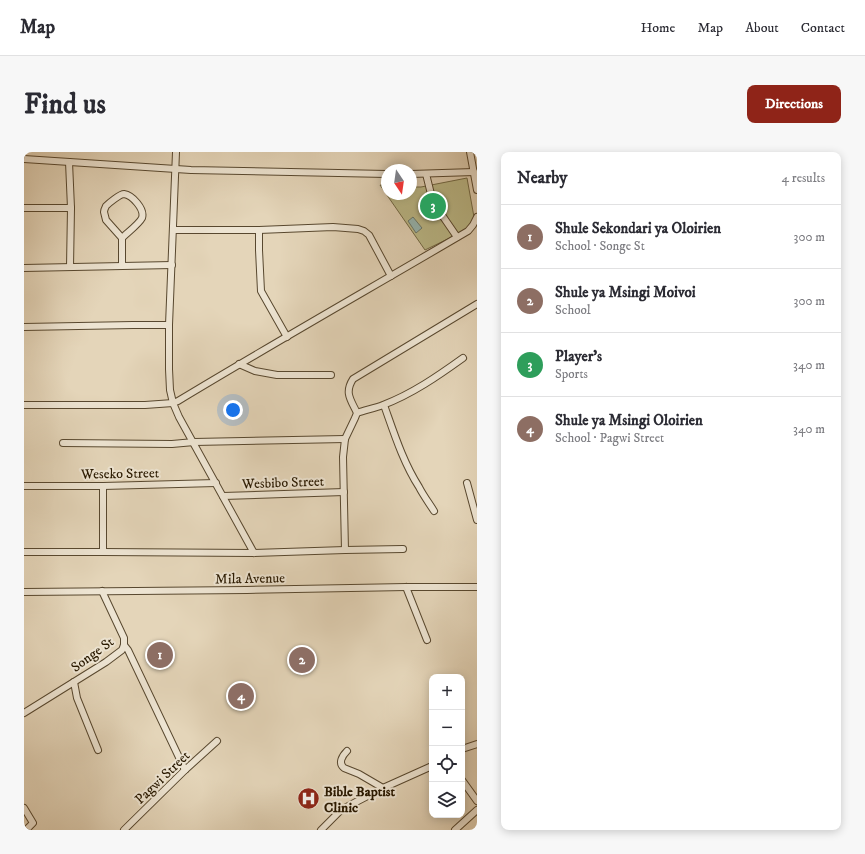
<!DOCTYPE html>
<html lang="en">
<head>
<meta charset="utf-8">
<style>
  body { margin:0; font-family:"IM FELL DW Pica",serif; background:#f7f7f7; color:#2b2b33 }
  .controls { position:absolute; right:12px; bottom:12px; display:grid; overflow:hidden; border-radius:8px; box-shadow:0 2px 10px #0003 }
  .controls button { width:36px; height:36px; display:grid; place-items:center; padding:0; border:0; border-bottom:1px solid #e1e1e2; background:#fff; color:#2b2b33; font:20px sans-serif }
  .compass { position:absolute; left:357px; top:12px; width:36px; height:36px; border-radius:50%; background:#fff; box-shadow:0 2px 10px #0003; rotate:167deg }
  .you { position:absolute; left:209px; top:258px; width:14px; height:14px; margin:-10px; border:3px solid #fff; border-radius:50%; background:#1a73e8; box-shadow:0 0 0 6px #1a73e833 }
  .badge { display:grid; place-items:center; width:26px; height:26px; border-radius:50%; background:#8f2418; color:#fff; font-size:13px; font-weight:700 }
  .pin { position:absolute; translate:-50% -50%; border:2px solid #fff; box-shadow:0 1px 4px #0006 }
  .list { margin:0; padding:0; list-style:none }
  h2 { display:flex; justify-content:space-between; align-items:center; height:52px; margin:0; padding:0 16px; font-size:17px }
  h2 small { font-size:13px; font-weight:400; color:#7c7c81 }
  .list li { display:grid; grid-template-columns:26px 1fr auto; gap:12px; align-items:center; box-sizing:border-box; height:64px; padding:0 16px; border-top:1px solid #e1e1e2 }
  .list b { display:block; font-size:15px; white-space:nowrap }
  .list p { margin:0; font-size:13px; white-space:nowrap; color:#7c7c81 }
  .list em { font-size:13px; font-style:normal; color:#7c7c81 }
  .icon { flex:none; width:22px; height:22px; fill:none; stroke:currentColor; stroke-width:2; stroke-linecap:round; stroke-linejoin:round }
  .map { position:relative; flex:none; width:453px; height:678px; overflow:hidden; border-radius:8px }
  header { display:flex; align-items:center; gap:24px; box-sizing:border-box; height:56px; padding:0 20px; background:#fff; border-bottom:1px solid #e1e1e2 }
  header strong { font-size:19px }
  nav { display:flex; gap:22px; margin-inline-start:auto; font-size:14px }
  .intro { display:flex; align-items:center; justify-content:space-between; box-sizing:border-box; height:96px; padding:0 24px }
  h1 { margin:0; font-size:28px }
  .button { padding:10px 18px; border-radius:8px; background:#8f2418; color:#fff; font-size:14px; font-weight:700 }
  main { display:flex; gap:24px; padding:0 24px }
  aside { flex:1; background:#fff; border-radius:8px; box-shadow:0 2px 10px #0003 }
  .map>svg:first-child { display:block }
  .green { fill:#bcbb8a; stroke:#726a46 }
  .water { fill:#96b8b4; stroke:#6a786c }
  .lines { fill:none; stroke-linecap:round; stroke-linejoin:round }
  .minor-casing { stroke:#58482f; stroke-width:8 }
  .minor { stroke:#ede4d2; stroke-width:6 }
  .labels { text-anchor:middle; stroke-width:4; stroke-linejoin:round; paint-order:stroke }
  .street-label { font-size:14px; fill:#291901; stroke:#ede4d2 }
  .poi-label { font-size:14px; font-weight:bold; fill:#291901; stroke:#ede4d2; text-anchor:start }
</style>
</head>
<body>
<header>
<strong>Map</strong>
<nav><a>Home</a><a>Map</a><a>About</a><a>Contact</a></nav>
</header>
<div class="intro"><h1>Find us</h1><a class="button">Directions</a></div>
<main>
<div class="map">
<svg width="453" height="678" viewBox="0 0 453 678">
  <rect width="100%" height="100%" fill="#e4d5b9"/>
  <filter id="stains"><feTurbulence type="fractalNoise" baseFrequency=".005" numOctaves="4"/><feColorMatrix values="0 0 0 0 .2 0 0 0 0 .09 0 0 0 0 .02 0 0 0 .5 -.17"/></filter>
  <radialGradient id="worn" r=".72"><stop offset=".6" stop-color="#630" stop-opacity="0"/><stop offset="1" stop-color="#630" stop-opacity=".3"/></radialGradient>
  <polygon class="green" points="443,26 450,65 445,75 432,83 401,98 356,33 363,34 363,42 387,42 387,35 397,35"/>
  <polygon class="water" points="389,65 398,76 392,81 384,69"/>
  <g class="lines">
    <defs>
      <g id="minor">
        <polyline points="152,0 145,173 145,217 146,238 149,251 155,265 230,401"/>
        <polyline points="446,0 453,38"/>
        <polyline points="0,7 167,18 363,22"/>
        <polyline points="45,10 47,56 46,115"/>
        <polyline points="387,22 450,20"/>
        <polyline points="402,22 409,50 433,85"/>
        <polyline points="0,56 47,56"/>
        <polyline points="149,78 235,78 309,75 334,77 340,79 345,83 367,124"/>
        <polyline points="235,78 235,98 237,139 263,185"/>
        <path d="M98,86C103,81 115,72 118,66C121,57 108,43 100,42C96,42 85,51 82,54C81,56 80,58 80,60L82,68L98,86V113"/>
        <polyline points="0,116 148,113"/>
        <polyline points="0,175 109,173 145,173"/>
        <polyline points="215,212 231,219 253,223 307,223"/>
        <path d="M0,253H121L149,251L154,249C250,191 347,136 444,79L449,73L453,65"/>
        <path d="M360,253C370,281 379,310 395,335C399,343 405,351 410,359"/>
        <path d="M333,261C342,258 351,256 359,253C388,242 414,224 439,206"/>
        <polyline points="39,291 148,292 170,290 321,287"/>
        <polyline points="443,331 453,368"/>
        <polyline points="0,334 79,334 192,331"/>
        <polyline points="199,344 320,340"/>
        <path d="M321,398L319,305L321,287L331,266L333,261C327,248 320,241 329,227L453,152"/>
        <polyline points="0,400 79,400 230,401 321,398 379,397"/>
        <polyline points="79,400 79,334"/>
        <polyline points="382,435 403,488"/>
        <polyline points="0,440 223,438 382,435 453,435"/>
        <polyline points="100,493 104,498 161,618"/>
        <polyline points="50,530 53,546 74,598"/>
        <polyline points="0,561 82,510 98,498 100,493 100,486 78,439"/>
        <polyline points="438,597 453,592"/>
        <path d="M323,599C318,604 314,611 320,616L335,622L359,636"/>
        <polyline points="438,628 453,649"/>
        <polyline points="0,656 9,671 2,678"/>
        <polyline points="100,678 161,618 193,589"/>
        <polyline points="297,678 317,658 330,651 359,636 408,614"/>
        <polyline points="431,678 453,658"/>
      </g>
    </defs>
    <use href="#minor" class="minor-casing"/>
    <use href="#minor" class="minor"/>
  </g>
  <defs>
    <symbol id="hospital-disc" viewBox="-11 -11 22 22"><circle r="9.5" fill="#8f2418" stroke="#ede4d2"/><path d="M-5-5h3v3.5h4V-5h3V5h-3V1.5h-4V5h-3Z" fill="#fff"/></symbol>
  </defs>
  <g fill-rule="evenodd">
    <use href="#hospital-disc" x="272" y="634" width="25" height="25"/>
  </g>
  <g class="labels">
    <g class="street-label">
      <text transform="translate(96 321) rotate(-1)" y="5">Weseko Street</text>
      <text transform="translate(259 330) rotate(-2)" y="5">Wesbibo Street</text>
      <text transform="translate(226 426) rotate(-1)" y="5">Mila Avenue</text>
      <text transform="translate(68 502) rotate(-36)" y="5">Songe St</text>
      <text transform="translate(138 625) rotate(-44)" y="5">Pagwi Street</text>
    </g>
    <g class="poi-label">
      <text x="300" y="644">Bible Baptist<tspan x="300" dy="16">Clinic</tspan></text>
    </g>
  </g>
  <rect width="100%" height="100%" filter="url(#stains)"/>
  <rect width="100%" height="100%" fill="url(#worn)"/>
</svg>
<div class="controls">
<button>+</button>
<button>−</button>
<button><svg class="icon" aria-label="locate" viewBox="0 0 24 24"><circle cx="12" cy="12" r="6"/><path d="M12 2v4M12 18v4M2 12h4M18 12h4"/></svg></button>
<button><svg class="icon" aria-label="layers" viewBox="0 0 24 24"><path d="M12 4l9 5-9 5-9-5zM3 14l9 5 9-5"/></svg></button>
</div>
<svg class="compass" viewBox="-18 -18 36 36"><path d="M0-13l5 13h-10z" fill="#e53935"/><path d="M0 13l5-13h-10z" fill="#7c7c81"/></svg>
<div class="you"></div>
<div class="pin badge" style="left:136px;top:503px;background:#8d6e63">1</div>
<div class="pin badge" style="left:278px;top:508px;background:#8d6e63">2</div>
<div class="pin badge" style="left:409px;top:54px;background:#2e9e5b">3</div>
<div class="pin badge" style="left:217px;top:544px;background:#8d6e63">4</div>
</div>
<aside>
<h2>Nearby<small>4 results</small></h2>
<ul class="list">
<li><span class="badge" style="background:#8d6e63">1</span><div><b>Shule Sekondari ya Oloirien</b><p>School · Songe St</p></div><em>300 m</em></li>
<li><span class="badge" style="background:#8d6e63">2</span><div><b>Shule ya Msingi Moivoi</b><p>School</p></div><em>300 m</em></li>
<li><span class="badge" style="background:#2e9e5b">3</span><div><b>Player's</b><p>Sports</p></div><em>340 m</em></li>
<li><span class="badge" style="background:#8d6e63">4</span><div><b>Shule ya Msingi Oloirien</b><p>School · Pagwi Street</p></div><em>340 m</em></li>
</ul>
</aside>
</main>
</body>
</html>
